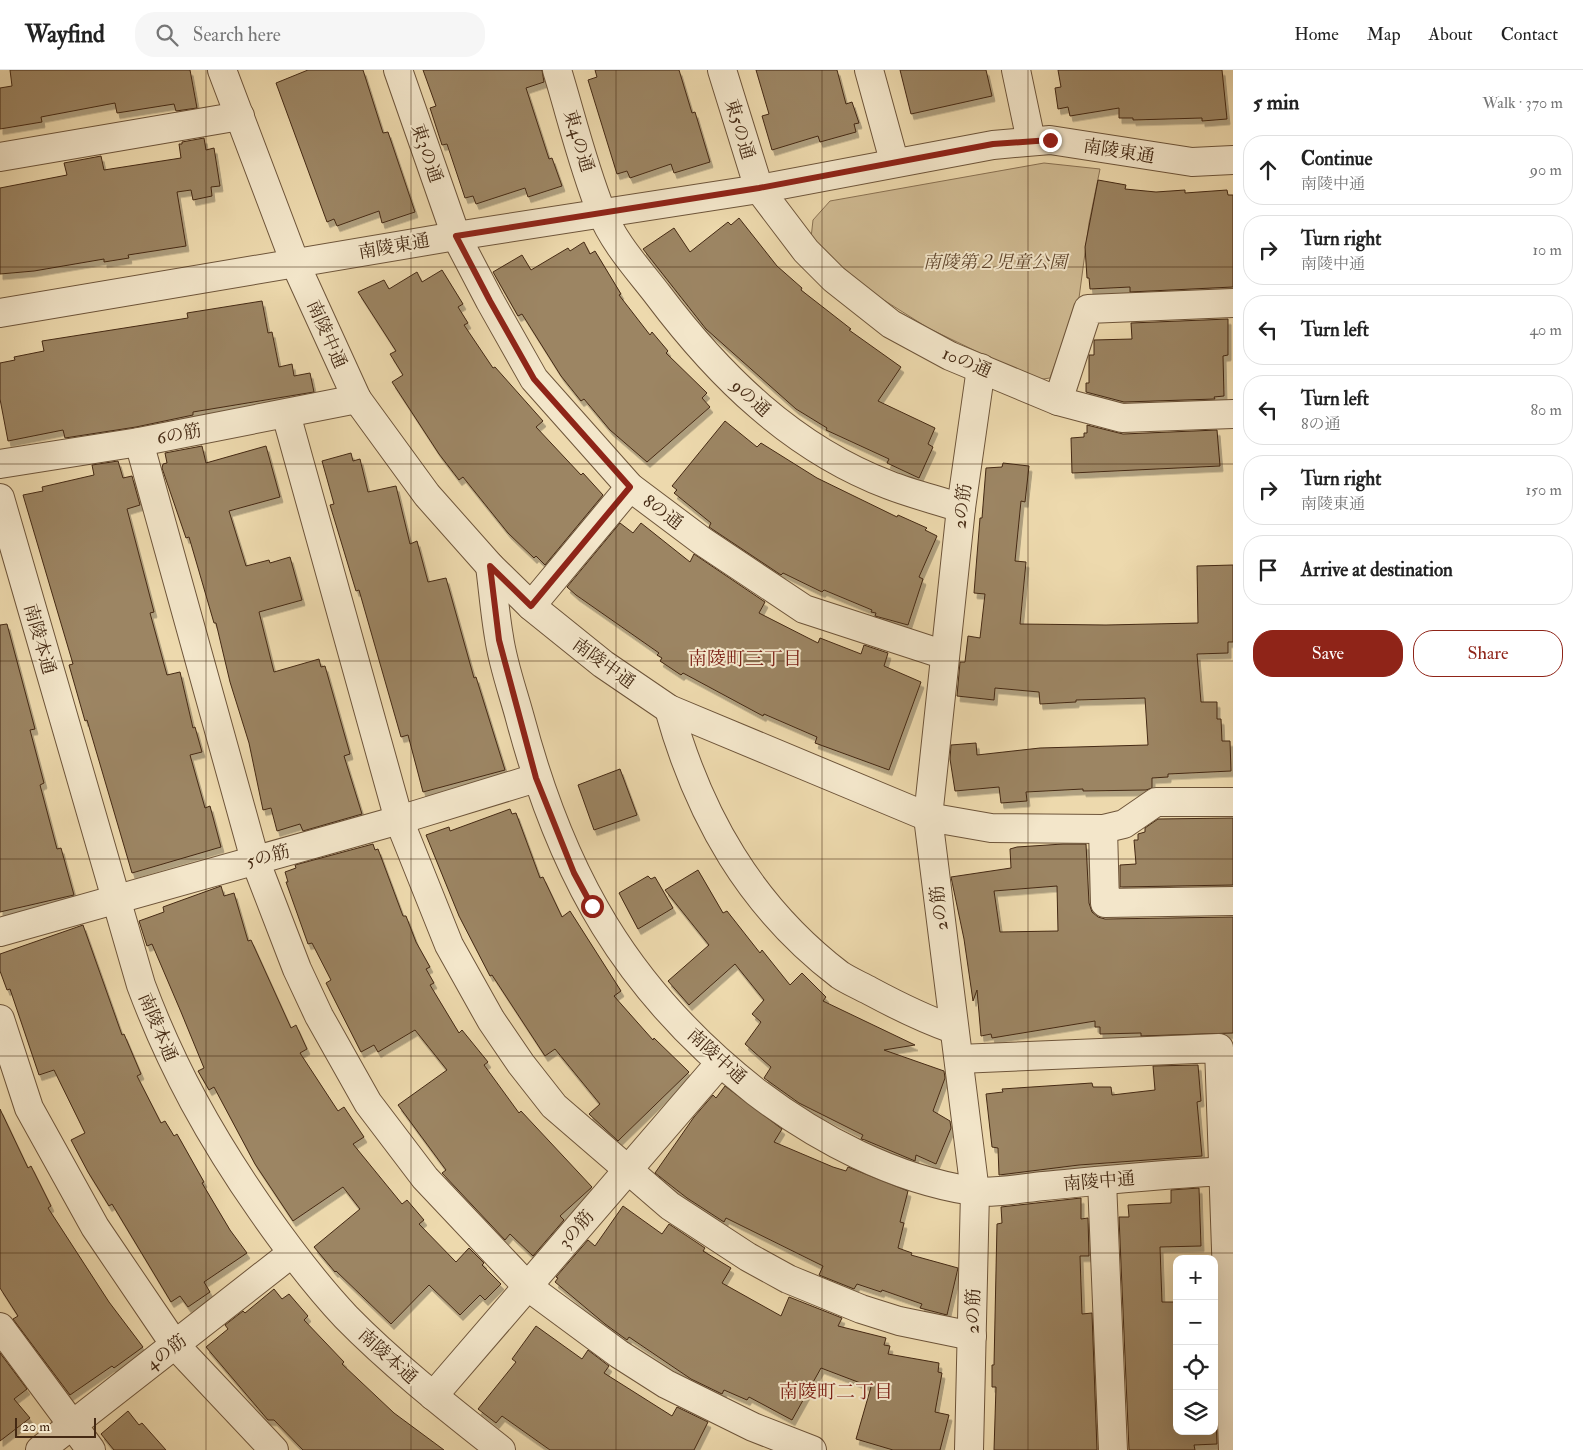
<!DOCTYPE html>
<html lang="en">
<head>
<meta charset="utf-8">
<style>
  body { margin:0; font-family:"IM FELL Double Pica","Noto Serif JP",serif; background:#f6f6f6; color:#222 }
  .controls { position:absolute; right:15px; bottom:15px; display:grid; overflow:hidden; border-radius:10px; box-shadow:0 5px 20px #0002 }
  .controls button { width:45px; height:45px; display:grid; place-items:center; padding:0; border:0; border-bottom:1px solid #e0e0e0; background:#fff; color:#222; font:25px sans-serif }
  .scale { position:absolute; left:15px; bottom:12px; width:81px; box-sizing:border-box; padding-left:5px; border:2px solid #442913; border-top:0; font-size:14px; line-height:18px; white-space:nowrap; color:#442913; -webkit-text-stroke:4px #f3e6ca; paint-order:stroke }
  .stop { position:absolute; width:15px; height:15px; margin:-11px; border:4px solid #8f2418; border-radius:50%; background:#fff }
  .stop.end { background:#8f2418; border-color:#fff; box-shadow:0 1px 5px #0008 }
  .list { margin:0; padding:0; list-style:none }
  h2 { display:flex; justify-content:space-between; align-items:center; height:65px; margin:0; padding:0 20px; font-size:21px }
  h2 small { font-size:16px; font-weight:400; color:#767676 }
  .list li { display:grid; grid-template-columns:32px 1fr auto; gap:15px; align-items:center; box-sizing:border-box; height:70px; margin:0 10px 10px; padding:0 10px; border:1px solid #e0e0e0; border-radius:20px }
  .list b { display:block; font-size:19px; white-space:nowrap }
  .list p { margin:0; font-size:16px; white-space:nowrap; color:#767676 }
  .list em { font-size:16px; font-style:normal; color:#767676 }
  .actions { display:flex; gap:10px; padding:15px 20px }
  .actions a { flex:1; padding:11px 0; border:1px solid #8f2418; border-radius:20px; text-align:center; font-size:18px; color:#8f2418 }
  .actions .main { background:#8f2418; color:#fff }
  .icon { flex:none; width:28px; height:28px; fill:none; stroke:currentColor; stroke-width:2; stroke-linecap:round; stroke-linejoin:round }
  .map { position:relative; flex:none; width:1233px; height:1380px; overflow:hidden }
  header { display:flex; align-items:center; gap:30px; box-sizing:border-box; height:70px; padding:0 25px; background:#fff; border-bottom:1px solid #e0e0e0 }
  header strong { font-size:24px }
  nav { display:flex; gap:28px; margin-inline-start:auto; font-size:18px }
  .search { width:350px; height:45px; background:#f6f6f6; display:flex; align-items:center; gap:12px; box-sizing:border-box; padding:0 18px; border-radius:20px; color:#767676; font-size:19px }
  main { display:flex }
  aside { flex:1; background:#fff }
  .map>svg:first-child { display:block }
  .green { fill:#d0bb93; stroke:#8a7253 }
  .building { fill:#9c8563; stroke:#442913; fill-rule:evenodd; filter:url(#shadow) }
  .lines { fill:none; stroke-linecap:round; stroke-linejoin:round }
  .minor-casing { stroke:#6e553a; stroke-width:30 }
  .minor { stroke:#f3e6ca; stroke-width:28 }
  .route { stroke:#8f2418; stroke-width:6 }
  .grid { fill:none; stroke:#442913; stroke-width:1; stroke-opacity:0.55 }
  .labels { text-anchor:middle; stroke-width:4; stroke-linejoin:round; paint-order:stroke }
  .street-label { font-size:18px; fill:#442913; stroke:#f3e6ca }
  .park-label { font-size:18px; font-style:italic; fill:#60462d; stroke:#f3e6ca }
  .neighbourhood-label { font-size:19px; fill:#7a1f14; stroke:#f3e6ca }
</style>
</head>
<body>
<header>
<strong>Wayfind</strong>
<div class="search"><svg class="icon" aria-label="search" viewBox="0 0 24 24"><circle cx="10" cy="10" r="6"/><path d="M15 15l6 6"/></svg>Search here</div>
<nav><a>Home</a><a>Map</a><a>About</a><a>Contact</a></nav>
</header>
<main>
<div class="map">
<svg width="1233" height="1380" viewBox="0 0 1233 1380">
  <defs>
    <filter id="shadow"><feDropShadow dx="3" dy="5.5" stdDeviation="0" flood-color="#0004"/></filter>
  </defs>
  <rect width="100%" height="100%" fill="#edd9ad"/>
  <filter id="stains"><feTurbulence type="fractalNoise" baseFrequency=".004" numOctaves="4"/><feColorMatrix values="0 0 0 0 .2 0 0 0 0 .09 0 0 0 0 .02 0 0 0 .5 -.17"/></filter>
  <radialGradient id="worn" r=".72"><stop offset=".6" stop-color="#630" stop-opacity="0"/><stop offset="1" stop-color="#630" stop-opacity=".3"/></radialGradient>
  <polygon class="green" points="1044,93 1100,99 1089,153 1079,228 1050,308 1036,310 928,258 860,215 811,168 813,150 830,131"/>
  <g class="building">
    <polygon points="10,0 190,0 197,38 176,41 174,34 117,43 115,33 41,47 42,52 0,59 0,18 12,16"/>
    <polygon points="308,0 363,0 383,63 388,62 415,142 382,153 379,141 337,156 334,149 327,152 276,13"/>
    <polygon points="423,0 542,0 544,12 526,18 549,89 552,88 562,116 528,127 525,118 476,134 473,126 465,128 447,74 442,75 430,38 436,36"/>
    <polygon points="595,0 679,0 692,43 695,42 710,92 674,103 671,94 630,108 627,101 617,104 588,10 597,7"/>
    <polygon points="756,0 837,0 846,34 852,32 859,53 854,54 856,62 820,72 818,66 772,80 762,46 769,44"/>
    <polygon points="900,0 986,0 992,26 911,44"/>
    <polygon points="1058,0 1222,0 1227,49 1202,51 1202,48 1133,50 1133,48 1119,48 1119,38 1070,46 1068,37 1058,39 1055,18 1061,17"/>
    <polygon points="204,68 206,80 214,78 220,116 211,117 212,126 193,130 191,120 177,122 186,176 128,185 129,188 104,192 104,189 34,201 0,204 0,118 67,105 64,93 101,86 104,100 181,88 179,74 182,74 182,72"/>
    <polygon points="1098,110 1126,115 1125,119 1156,122 1185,120 1185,123 1227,120 1228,125 1233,125 1233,217 1130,222 1130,217 1090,219 1089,208 1087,208 1085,177"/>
    <polygon points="739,148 777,196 802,218 801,220 851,259 849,260 901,297 878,331 935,358 928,374 933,377 919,408 887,393 889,389 826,360 827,358 796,339 706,259 643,179 674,158 690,182 728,152 731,155"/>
    <polygon points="584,172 590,184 595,181 621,224 619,225 650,265 652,262 668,281 666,283 707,323 702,328 710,337 647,392 610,360 584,329 581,331 561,306 522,244 518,246 493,202 522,185 531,200 568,178 570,181"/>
    <polygon points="442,200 463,234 458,237 468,253 464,255 493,298 495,297 543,351 536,357 581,405 583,403 603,425 545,495 536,486 534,488 508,463 463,407 459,410 439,384 392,312 403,305 390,284 396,281 358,222 384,210 389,219 417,202 422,212"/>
    <polygon points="262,231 268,263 272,262 279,297 292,294 294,306 310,303 314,322 193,342 193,345 136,357 65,368 63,360 8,371 0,329 0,293 15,290 14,287 44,281 42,271 188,248 187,243"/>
    <polygon points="1228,249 1228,285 1223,286 1224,326 1214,327 1215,329 1124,332 1086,322 1086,313 1089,313 1089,285 1094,285 1094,270 1132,269 1131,253"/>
    <polygon points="725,351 757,377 761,373 817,408 897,447 898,445 927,458 925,460 937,466 919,507 923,509 908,555 875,546 876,543 871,542 872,540 824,520 822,522 783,503 781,505 709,457 711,453 674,423 677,420 672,416"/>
    <polygon points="1087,355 1123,364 1217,360 1220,396 1072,403 1071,368 1084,367 1084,363 1087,363"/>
    <polygon points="202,376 206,393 266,376 280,427 229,441 246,496 269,490 270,493 290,487 302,530 259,542 274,602 319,589 321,597 325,596 350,684 344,686 362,744 303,761 300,754 277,761 271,738 263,740 249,673 230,612 216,553 214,553 189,467 186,468 162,398 163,394 167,393 165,383"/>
    <polygon points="351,383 353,391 360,389 368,422 396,416 410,474 417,471 428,512 446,508 474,608 476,607 505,700 423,722 408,665 401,667 359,520 356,521 330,435 334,434 322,391"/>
    <polygon points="118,391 123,408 132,406 140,435 127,439 154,542 150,543 167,605 180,602 193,658 195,657 202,682 190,685 205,738 210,736 221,777 132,803 87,650 85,651 69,595 73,594 23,425 43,421 42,417 94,405 92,395"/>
    <polygon points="1003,393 1029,396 1025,432 1021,431 1015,491 1026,492 1020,554 1106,555 1198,553 1197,496 1233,495 1233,572 1228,572 1228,583 1197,584 1201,632 1217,632 1217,649 1221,649 1222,671 1230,671 1231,701 1168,704 1168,707 1152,708 1152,718 1146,720 1083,721 1083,719 1026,722 1027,731 1001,733 999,717 955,721 950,689 951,675 976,673 977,685 1040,678 1148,675 1145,628 1076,630 1076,632 1040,634 1039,622 995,618 994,630 957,626 960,592 965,592 968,566 980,568 985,524 974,523 980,448 982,448 986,398 1002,397"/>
    <polygon points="620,453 633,463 641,453 690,492 694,484 765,532 759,543 818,573 820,568 861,584 864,575 888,583 884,596 921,612 889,700 815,673 817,667 764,644 763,646 683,603 681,605 660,591 662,588 657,585 659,583 576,525 567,517"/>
    <polygon points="7,554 35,659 30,660 44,713 40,715 57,779 61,778 74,825 0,842 0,555"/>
    <polygon points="620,699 637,745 594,760 578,715"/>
    <polygon points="510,739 512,744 516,743 540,808 543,807 562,847 570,841 621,921 614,926 653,970 654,968 689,1002 618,1071 589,1044 600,1034 555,979 545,986 492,905 490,906 459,846 426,765 449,757 450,761"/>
    <polygon points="1233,748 1233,815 1120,817 1120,795 1136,794 1134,770 1138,770 1138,764 1145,762 1145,758 1158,749"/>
    <polygon points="373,774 375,780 378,779 403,846 406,846 416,872 430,897 426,899 434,913 430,915 459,963 462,960 488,992 484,995 519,1043 521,1041 592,1117 560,1146 564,1150 533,1186 510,1164 505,1170 442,1103 446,1100 398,1035 447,1000 415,960 378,982 374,975 361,982 326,913 331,910 312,873 308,874 286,812 288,812 285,802 296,798 295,795"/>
    <path d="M1063,774H1086L1089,833L1092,842L1098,847L1105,849L1233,847V963L1141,966V963L1100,964V957H1095V951L992,968L991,964L981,966L977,920L973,931L964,869L951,807L1011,798L1010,779L1017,777ZM1057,816L1058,861L1000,862L994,821Z"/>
    <polygon points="698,800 723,843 727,841 760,883 762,880 790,915 802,903 826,927 823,931 915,975 884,980 944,1001 945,1008 933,1041 950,1051 951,1058 936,1094 916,1085 915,1091 865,1070 861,1069 863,1065 799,1033 764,1008 771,997 745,974 761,952 752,944 764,930 735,894 689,935 668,911 709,875 665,820"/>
    <polygon points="648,806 651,809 655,807 673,838 638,859 619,823"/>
    <polygon points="221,816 224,826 234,823 248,871 251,870 291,958 296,955 307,979 300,983 338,1041 344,1037 364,1067 353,1074 402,1134 407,1130 424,1150 419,1154 456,1192 469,1178 484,1193 482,1195 501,1214 485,1230 480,1225 460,1245 429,1215 391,1254 336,1201 335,1202 314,1177 360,1139 343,1117 293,1151 255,1094 214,1017 209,1020 198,1001 204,998 181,942 152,874 147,876 139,851 164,842 163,837"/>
    <polygon points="83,855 122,965 124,964 141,1004 137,1006 161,1053 165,1051 174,1066 177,1064 204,1112 202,1113 230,1160 247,1183 204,1212 210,1222 188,1237 180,1226 171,1232 112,1134 109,1136 88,1102 71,1070 85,1063 54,1000 39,1005 10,919 7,920 0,901 0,884"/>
    <polygon points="1198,995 1201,1031 1197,1032 1202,1086 1079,1095 999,1105 998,1078 992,1077 986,1024 1003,1022 1002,1019 1092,1013 1093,1017 1111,1017 1112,1025 1155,1020 1153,996"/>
    <polygon points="725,1016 782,1059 774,1072 833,1097 846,1101 848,1097 908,1121 900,1152 904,1153 898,1178 912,1183 911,1185 958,1198 947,1245 920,1238 922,1234 882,1220 881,1222 857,1214 854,1219 819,1205 823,1196 726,1148 724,1152 687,1128 655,1103 694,1047 713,1025 716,1028"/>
    <polygon points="0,1039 28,1098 31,1096 51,1136 48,1138 109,1232 143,1277 114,1298 112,1296 70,1325 13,1249 18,1246 0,1218"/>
    <polygon points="1199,1118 1201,1176 1160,1177 1162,1232 1177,1232 1177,1361 1214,1361 1214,1303 1217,1374 1194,1375 1195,1380 1129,1380 1119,1147 1129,1147 1128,1135 1171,1133 1171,1120"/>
    <polygon points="1081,1128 1081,1149 1088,1148 1089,1186 1080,1186 1082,1244 1092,1243 1097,1380 994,1380 996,1317 992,1317 992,1295 994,1295 997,1154 1002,1153 1001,1137"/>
    <polygon points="623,1136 662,1164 669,1154 705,1178 703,1181 731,1198 722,1213 781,1246 789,1227 842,1248 838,1256 886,1268 884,1275 890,1276 888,1284 939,1293 938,1302 942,1303 935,1342 949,1345 940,1380 893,1380 856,1369 871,1317 821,1298 792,1350 749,1327 747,1330 724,1320 722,1324 691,1309 629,1267 627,1270 605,1254 555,1212 558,1208 556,1207 588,1170 595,1176"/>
    <polygon points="274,1219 282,1229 289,1224 308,1246 304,1250 344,1292 342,1294 394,1343 444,1380 303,1380 274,1350 268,1350 206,1277 228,1259 225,1255 243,1241 245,1243"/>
    <polygon points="536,1256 582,1289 588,1280 609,1296 604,1303 672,1346 677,1337 708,1352 694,1380 550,1380 502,1346 496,1353 478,1339 516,1292 512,1289"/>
    <polygon points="0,1283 27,1319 14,1329 30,1348 0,1371"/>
    <polygon points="128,1341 139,1355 142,1353 166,1380 114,1380 101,1364"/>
  </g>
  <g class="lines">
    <defs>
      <g id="minor">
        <polyline points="222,0 295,193 357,329 427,425 490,496 531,536 603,594 669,639 928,747 991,758 1103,759 1124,754 1156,732 1233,732"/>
        <polyline points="398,0 456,166 490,231 534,309 630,417 702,471 804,539 945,585"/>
        <path d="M557,0C571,46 583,96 601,141C613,172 638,199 658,225C719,306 792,378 889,415C912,424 937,430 961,438"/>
        <polyline points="722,0 759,119 806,181 834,209 891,254 950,286 1058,331 1122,348 1233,344"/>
        <polyline points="869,0 894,91"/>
        <polyline points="1016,0 1031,71"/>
        <polyline points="0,87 240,46"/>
        <polyline points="0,243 456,166 759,119 993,75 1050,70 1192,92 1233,90"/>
        <polyline points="1058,331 1088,239 1233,233"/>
        <polyline points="286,344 399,750 449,875 491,950 521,994 554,1036 670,1136 748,1187 788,1209 861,1239 899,1251 972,1266"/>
        <polyline points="139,372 255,790 297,899 319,946 368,1033 425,1108 527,1216 619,1284 666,1314 753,1357 812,1380"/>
        <polyline points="0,394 139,372 357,329"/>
        <path d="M0,428L141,915C172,998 211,1068 262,1141C288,1178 315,1214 346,1247C394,1296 448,1338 501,1380"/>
        <path d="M490,496C493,519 495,544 499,567C503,595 513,622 520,648C562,806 626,920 756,1022C818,1069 894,1109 972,1121C992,1124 1023,1118 1044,1116C1107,1110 1170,1103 1233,1101"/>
        <polyline points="531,536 630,417"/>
        <path d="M669,639C699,746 750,836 840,905C849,911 861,916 870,921C898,936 924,949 953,959"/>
        <polyline points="1103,759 1105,833 1233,831"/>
        <polyline points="0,862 399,750 536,708"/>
        <polyline points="0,949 29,1038 95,1157 175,1275 274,1380"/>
        <polyline points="959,989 1219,978 1233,1380"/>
        <polyline points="1102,1111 1113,1380"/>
        <polyline points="0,1257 91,1380"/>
        <polyline points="433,1326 720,993"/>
        <polyline points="40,1380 292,1183"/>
        <polyline points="969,1380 975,1122 928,747 961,438 981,298"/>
      </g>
    </defs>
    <use href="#minor" class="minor-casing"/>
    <use href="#minor" class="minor"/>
  </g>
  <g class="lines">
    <polyline class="route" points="592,836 574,803 536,708 499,570 490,496 531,536 630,417 534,309 490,231 456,166 759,118 993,74 1050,70"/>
  </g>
  <path class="grid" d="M206,0V1380M411,0V1380M616,0V1380M822,0V1380M1028,0V1380M0,197H1233M0,394H1233M0,591H1233M0,789H1233M0,986H1233M0,1183H1233"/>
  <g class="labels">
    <g class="street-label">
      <text transform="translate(740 59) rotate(73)" y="6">東5の通</text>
      <text transform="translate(579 71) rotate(73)" y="6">東4の通</text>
      <text transform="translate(1119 81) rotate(9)" y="6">南陵東通</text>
      <text transform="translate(427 83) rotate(71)" y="6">東3の通</text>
      <text transform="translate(394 176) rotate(-10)" y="6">南陵東通</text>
      <text transform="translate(327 264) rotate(66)" y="6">南陵中通</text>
      <text transform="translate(967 292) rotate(23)" y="6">10の通</text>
      <text transform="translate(751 328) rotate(42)" y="6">9の通</text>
      <text transform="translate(179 364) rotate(-11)" y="6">6の筋</text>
      <text transform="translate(962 436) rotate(-83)" y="6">2の筋</text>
      <text transform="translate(663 442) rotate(37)" y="6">8の通</text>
      <text transform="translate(40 569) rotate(74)" y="6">南陵本通</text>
      <text transform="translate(604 593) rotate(36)" y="6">南陵中通</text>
      <text transform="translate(268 786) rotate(-15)" y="6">5の筋</text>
      <text transform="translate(939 838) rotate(-97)" y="6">2の筋</text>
      <text transform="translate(158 957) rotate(67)" y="6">南陵本通</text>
      <text transform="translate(717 986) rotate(42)" y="6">南陵中通</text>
      <text transform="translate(1099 1111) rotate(-5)" y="6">南陵中通</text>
      <text transform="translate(576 1159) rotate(-49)" y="6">3の筋</text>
      <text transform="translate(973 1241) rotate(-89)" y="6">2の筋</text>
      <text transform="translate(166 1282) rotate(-38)" y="6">4の筋</text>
      <text transform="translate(388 1286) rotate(42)" y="6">南陵本通</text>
    </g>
    <g class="park-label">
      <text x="995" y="198">南陵第２児童公園</text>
    </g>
    <g class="neighbourhood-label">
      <text x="745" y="595">南陵町三丁目</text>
      <text x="836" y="1328">南陵町二丁目</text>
    </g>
  </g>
  <rect width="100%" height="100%" filter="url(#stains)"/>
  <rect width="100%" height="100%" fill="url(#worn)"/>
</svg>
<div class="controls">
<button>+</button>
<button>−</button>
<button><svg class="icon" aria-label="locate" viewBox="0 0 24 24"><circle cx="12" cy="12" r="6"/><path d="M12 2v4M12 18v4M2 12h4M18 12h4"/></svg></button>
<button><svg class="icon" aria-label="layers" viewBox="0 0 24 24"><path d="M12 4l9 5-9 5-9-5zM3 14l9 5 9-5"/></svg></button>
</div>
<div class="scale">20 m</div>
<div class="stop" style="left:592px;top:836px"></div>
<div class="stop end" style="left:1050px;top:70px"></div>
</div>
<aside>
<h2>5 min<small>Walk · 370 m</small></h2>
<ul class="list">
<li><svg class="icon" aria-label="ahead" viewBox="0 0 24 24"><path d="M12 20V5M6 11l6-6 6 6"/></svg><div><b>Continue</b><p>南陵中通</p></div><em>90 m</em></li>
<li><svg class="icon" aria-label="right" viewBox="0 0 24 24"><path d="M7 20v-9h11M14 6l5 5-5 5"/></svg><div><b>Turn right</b><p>南陵中通</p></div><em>10 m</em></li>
<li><svg class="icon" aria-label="left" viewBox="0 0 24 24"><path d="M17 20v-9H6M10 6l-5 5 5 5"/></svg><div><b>Turn left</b></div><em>40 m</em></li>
<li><svg class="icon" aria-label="left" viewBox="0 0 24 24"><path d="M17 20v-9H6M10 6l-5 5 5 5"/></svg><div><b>Turn left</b><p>8の通</p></div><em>80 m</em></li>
<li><svg class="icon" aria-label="right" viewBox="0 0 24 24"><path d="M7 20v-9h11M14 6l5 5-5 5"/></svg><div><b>Turn right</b><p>南陵東通</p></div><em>150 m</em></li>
<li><svg class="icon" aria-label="arrive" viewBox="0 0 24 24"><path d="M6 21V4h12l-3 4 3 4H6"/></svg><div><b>Arrive at destination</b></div></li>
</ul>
<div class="actions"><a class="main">Save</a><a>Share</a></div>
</aside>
</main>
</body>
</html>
